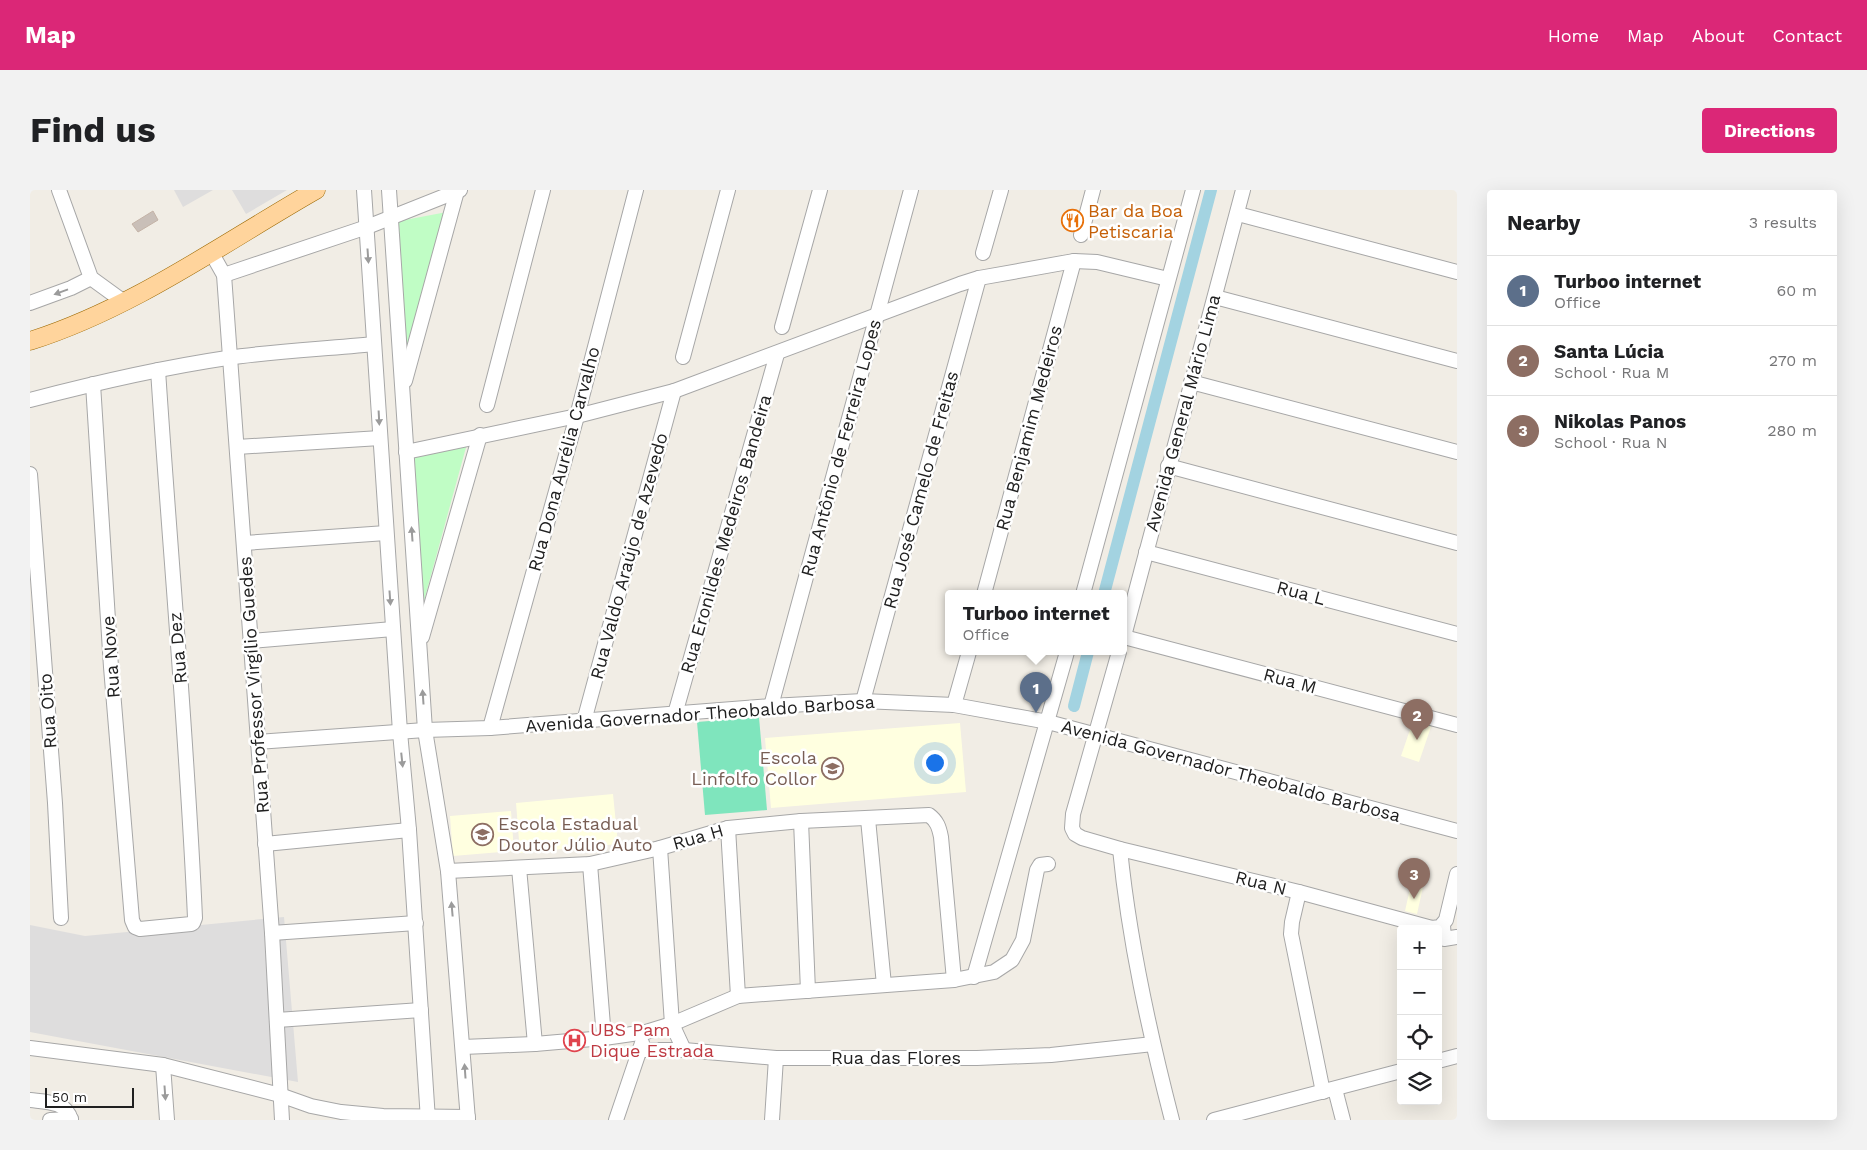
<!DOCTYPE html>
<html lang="en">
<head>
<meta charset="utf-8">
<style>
  body { margin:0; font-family:"Work Sans",sans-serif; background:#f2f2f2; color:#202124 }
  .controls { position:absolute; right:15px; bottom:15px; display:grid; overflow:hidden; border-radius:5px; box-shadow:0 5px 20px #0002 }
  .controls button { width:45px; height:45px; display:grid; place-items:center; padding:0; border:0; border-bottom:1px solid #e0e0e0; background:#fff; color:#202124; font:25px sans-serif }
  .scale { position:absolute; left:15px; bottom:12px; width:89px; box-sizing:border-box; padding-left:5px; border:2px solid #202020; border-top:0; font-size:14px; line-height:18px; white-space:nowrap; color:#202020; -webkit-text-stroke:4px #fff; paint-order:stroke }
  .you { position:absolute; left:904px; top:572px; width:18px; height:18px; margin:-12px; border:4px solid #fff; border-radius:50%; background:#1a73e8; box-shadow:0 0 0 8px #1a73e833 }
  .badge { display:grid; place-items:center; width:32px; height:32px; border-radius:50%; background:#db2777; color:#fff; font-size:16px; font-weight:700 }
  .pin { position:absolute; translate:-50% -41px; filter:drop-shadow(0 1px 2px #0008) }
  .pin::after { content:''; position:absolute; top:26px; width:18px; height:15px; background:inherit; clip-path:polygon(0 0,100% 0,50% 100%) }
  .popup { position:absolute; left:915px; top:400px; width:182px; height:65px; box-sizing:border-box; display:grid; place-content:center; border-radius:5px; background:#fff; filter:drop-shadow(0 1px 4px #0005); font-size:16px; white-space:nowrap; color:#757577 }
  .popup b { font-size:19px; color:#202124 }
  .popup::after { content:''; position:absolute; left:50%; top:100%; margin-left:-10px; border:10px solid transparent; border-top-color:#fff }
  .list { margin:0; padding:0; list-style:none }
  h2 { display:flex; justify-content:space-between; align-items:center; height:65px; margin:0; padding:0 20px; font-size:21px }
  h2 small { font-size:16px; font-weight:400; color:#757577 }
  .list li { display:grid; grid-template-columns:32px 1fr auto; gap:15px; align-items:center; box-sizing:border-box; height:70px; padding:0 20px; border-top:1px solid #e0e0e0 }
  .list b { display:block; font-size:19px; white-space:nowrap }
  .list p { margin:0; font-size:16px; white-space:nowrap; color:#757577 }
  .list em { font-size:16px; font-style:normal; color:#757577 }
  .icon { flex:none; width:28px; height:28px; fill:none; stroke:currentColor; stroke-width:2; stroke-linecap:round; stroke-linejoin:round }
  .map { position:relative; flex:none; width:1427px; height:930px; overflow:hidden; border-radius:5px }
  header { display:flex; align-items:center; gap:30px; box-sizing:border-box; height:70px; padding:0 25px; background:#db2777; color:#fff }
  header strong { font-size:24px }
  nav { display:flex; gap:28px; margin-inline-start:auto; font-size:18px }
  .intro { display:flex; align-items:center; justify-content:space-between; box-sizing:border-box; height:120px; padding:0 30px }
  h1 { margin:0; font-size:35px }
  .button { padding:12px 22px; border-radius:5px; background:#db2777; color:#fff; font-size:18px; font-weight:700 }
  main { display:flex; gap:30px; padding:0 30px }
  aside { flex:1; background:#fff; border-radius:5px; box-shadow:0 5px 20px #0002 }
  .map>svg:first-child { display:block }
  .residential { fill:#dedddd }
  .education { fill:#ffffe0 }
  .park { fill:#c0fdc5 }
  .pitch { fill:#7fe5bd }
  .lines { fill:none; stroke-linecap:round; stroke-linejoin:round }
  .canal { stroke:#a3d3e1; stroke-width:12 }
  .building { fill:#c9bfb8; stroke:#c4b3a7 }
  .minor-casing { stroke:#a7a7a7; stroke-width:16 }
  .major-casing { stroke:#9b6800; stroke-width:19 }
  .minor { stroke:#fff; stroke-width:14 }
  .major { stroke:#ffd49c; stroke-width:18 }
  .oneway { fill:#9b9b9b }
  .labels { text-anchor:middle; stroke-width:5; stroke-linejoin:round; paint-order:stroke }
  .food-label { font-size:18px; fill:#c56008; stroke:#fff; text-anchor:start }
  .street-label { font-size:18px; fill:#202020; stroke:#fff }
  .education-label { font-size:18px; fill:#785e54; stroke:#fff; text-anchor:end }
  .health-label { font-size:18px; fill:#be3a42; stroke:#fff; text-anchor:start }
</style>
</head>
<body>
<header>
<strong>Map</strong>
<nav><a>Home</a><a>Map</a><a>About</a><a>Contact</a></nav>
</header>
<div class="intro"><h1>Find us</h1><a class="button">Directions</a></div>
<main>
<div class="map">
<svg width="1427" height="930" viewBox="0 0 1427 930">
  <rect width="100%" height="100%" fill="#f1ede5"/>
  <g class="residential">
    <polygon points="144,0 183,0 153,17"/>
    <polygon points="202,0 257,0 216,24"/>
    <polygon points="254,727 268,892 0,842 0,735 55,746"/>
  </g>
  <g class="education">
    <polygon points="1384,528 1402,534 1389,572 1371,566"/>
    <polygon points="930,533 936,602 741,618 735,548"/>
    <polygon points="583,604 588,654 490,663 486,613"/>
    <polygon points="481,621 484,661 423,666 420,626"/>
    <polygon points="1381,694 1393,697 1387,724 1375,721"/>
  </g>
  <g class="park">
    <polygon points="417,22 373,178 364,32"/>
    <polygon points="438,250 389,429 379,263"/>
  </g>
  <polygon class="pitch" points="729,527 737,620 675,625 667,532"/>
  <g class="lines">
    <g class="canal">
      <polyline points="1074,404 1181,0"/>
      <polyline points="1044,516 1058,462"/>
    </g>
  </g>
  <polygon class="building" points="123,21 128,30 108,42 102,34"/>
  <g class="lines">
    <defs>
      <g id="minor">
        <polyline points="29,0 61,88 94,112"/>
        <polyline points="334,0 370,542 379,640 398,930"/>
        <polyline points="359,0 395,540 418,681 438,930"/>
        <polyline points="1208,24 1427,82"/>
        <polyline points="1051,45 1063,0"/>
        <polyline points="181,62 194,85 242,743 252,930"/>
        <polyline points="953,63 971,0"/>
        <polyline points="194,85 337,37 430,0"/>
        <polyline points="1185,107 1427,171"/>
        <polyline points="0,113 41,98 61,88"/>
        <polyline points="752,137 790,0"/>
        <polyline points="653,167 698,0"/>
        <polyline points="375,191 427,1"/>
        <polyline points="1161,192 1427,262"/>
        <path d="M63,194L81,477L102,730L105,737L110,739L161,734L163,733L165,728C157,545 140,362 128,180"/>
        <path d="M0,210C65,193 130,178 197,168C245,161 295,159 344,154"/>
        <polyline points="457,215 513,0"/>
        <polyline points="207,257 350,248"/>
        <polyline points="376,262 547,226 644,201 930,94 949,88 1044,71 1067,72 1138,89"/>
        <polyline points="1138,276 1427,353"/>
        <polyline points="0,284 25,613 31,728"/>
        <polyline points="214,353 356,343"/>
        <polyline points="1116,362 1427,444"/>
        <polyline points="954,404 1044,71"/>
        <polyline points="1053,404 1163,0"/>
        <polyline points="1094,446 1213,0"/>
        <polyline points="392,447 450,245"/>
        <polyline points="1094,447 1427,535"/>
        <polyline points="220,451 363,439"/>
        <polyline points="1089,462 1043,624 1042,638 1045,644 1052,648 1090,659 1269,702 1402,738 1410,737 1416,730 1427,684"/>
        <polyline points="833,511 949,88"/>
        <polyline points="924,515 939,462"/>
        <polyline points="741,516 881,0"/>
        <polyline points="645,524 747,164"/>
        <polyline points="554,531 644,201"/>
        <polyline points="460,538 547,226 606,0"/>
        <polyline points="227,552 395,540 460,538 741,516 833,511 924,515 1018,532 1427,641"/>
        <polyline points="838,629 854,795"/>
        <polyline points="771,631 778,801"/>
        <polyline points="698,638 708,806"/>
        <polyline points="235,654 379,640"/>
        <polyline points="630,658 642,834 654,860"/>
        <path d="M1090,659C1099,751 1119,841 1142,930"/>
        <polyline points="560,674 574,848"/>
        <polyline points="489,678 505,854"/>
        <path d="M418,681L560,674L630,658L698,638L771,631L899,625C907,631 909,637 911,647L924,790"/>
        <polyline points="1269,702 1262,732 1261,744 1293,902"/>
        <polyline points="1413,735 1414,749 1427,747"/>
        <polyline points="242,743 386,733"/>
        <polyline points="944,787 1037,462"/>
        <polyline points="247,830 391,820"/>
        <polyline points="433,857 505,854 574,848 616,842 642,834 708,806 924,790 964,782 982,770 993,750 1007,680 1010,675 1018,674"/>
        <polyline points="0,858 133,875 250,905 281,916 311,922 353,926 438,927"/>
        <polyline points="610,860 654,860 746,868 947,868 1021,865 1123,854"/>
        <polyline points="1408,871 1427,866"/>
        <polyline points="133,875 137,930"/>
        <polyline points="1305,899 1313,930"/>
        <path d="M0,910C17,912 36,911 41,930"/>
        <polyline points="20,930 41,929"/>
        <polyline points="586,930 612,853"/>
        <polyline points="742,930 746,868"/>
        <polyline points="1184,930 1371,881"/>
      </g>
      <path id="major" d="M0,151C104,118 193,53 286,0"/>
    </defs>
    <use href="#minor" class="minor-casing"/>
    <use href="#major" class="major-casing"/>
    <use href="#minor" class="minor"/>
    <use href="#major" class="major"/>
  </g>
  <defs><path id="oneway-solid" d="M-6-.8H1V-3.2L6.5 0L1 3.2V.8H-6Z" transform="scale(1.25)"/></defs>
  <g class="oneway">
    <use href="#oneway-solid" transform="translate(338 66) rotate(86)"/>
    <use href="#oneway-solid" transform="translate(31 102) rotate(160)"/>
    <use href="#oneway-solid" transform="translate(349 228) rotate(87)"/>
    <use href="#oneway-solid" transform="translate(382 344) rotate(-94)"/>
    <use href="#oneway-solid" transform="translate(360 408) rotate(86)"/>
    <use href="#oneway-solid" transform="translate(393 507) rotate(-94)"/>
    <use href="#oneway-solid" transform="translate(372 570) rotate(84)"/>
    <use href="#oneway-solid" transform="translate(422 719) rotate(-95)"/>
    <use href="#oneway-solid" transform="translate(435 881) rotate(-94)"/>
    <use href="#oneway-solid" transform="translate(135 903) rotate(86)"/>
  </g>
  <defs>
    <symbol id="restaurant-ring" viewBox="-11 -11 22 22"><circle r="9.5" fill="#fff" stroke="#e8710a" stroke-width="1.5"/><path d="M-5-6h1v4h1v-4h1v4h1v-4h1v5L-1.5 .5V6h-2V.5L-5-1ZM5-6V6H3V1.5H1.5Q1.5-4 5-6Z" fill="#e8710a"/></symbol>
    <symbol id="school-ring" viewBox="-11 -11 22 22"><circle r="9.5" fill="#fff" stroke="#8d6e63" stroke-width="1.5"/><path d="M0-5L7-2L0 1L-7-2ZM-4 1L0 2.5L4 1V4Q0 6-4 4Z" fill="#8d6e63"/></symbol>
    <symbol id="hospital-ring" viewBox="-11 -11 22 22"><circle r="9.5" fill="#fff" stroke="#e0444e" stroke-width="1.5"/><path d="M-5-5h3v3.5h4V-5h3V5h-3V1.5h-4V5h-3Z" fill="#e0444e"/></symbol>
  </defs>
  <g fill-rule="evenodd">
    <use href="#restaurant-ring" x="1030" y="18" width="25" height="25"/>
    <use href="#school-ring" x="790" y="566" width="25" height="25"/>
    <use href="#school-ring" x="440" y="632" width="25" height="25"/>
    <use href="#hospital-ring" x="532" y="838" width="25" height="25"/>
  </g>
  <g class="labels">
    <g class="food-label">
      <text x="1058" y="27">Bar da Boa<tspan x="1058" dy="21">Petiscaria</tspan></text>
    </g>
    <g class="street-label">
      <text transform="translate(1153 223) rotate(-75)" y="6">Avenida General Mário Lima</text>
      <text transform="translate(999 238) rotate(-75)" y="6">Rua Benjamim Medeiros</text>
      <text transform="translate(811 258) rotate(-75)" y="6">Rua Antônio de Ferreira Lopes</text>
      <text transform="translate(534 269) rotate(-75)" y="6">Rua Dona Aurélia Carvalho</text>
      <text transform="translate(891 300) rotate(-75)" y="6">Rua José Camelo de Freitas</text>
      <text transform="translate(696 344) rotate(-74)" y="6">Rua Eronildes Medeiros Bandeira</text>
      <text transform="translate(599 366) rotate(-75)" y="6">Rua Valdo Araújo de Azevedo</text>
      <text transform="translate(1271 403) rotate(15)" y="6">Rua L</text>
      <text transform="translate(148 458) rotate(-95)" y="6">Rua Dez</text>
      <text transform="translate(81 467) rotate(-94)" y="6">Rua Nove</text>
      <text transform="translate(1260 491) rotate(15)" y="6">Rua M</text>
      <text transform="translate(224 495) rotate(-94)" y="6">Rua Professor Virgílio Guedes</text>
      <text transform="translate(18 521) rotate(-94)" y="6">Rua Oito</text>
      <text transform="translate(670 524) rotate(-4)" y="6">Avenida Governador Theobaldo Barbosa</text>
      <text transform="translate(1201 581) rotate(15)" y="6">Avenida Governador Theobaldo Barbosa</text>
      <text transform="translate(668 647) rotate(-16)" y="6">Rua H</text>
      <text transform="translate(1231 693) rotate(14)" y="6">Rua N</text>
      <text x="866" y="874">Rua das Flores</text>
    </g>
    <g class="education-label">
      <text x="787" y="574">Escola<tspan x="787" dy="21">Linfolfo Collor</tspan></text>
      <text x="468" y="640" text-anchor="start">Escola Estadual<tspan x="468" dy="21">Doutor Júlio Auto</tspan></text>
    </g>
    <g class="health-label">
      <text x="560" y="846">UBS Pam<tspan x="560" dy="21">Dique Estrada</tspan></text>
    </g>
  </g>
</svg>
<div class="controls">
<button>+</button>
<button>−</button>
<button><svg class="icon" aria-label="locate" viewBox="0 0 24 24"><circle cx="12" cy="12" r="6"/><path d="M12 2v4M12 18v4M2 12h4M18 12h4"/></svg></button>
<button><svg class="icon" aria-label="layers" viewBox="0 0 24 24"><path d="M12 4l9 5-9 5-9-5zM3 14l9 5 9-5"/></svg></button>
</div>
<div class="scale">50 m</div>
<div class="you"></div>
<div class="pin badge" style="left:1006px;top:523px;background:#5c6f8a">1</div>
<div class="popup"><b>Turboo internet</b>Office</div>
<div class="pin badge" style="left:1387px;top:550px;background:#8d6e63">2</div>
<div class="pin badge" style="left:1384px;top:709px;background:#8d6e63">3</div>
</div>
<aside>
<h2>Nearby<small>3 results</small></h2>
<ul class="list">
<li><span class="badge" style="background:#5c6f8a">1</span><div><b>Turboo internet</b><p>Office</p></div><em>60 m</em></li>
<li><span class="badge" style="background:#8d6e63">2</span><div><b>Santa Lúcia</b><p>School · Rua M</p></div><em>270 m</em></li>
<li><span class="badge" style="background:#8d6e63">3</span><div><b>Nikolas Panos</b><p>School · Rua N</p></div><em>280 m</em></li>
</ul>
</aside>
</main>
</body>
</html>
